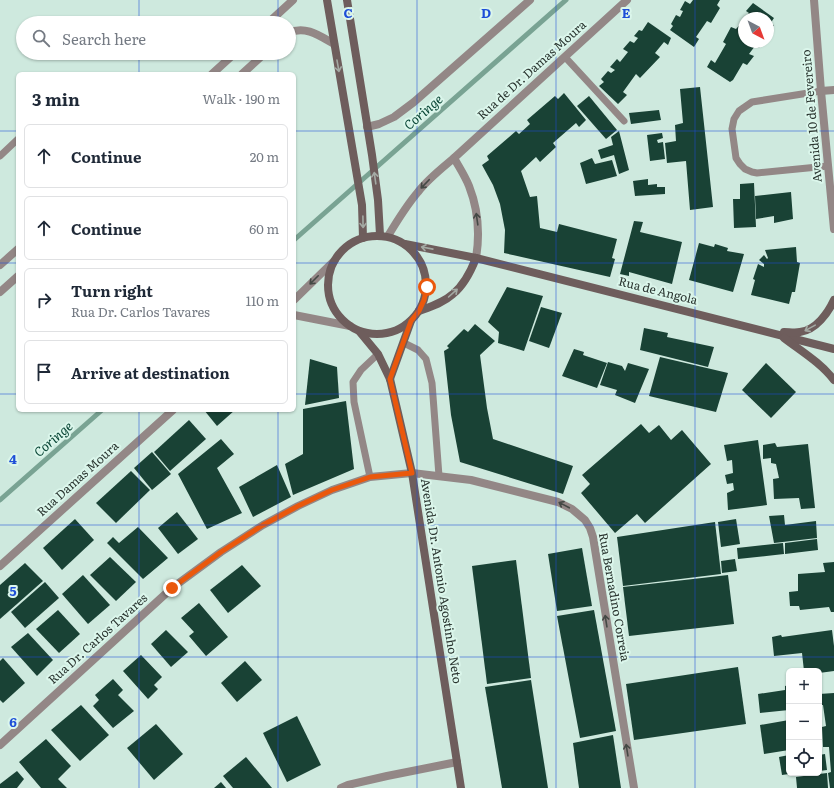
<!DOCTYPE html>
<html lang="en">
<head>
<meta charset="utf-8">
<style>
  body { margin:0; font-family:Literata,serif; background:#f6f6f7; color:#1f2937 }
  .controls { position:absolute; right:12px; bottom:12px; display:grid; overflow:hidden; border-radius:6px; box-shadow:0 1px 3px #0004 }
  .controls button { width:36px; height:36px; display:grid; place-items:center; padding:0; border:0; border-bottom:1px solid #e0e1e3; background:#fff; color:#1f2937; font:20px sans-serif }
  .compass { position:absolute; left:738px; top:12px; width:36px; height:36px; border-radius:50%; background:#fff; box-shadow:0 1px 3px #0004; rotate:139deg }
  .stop { position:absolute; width:12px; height:12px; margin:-9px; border:3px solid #ea580c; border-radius:50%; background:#fff }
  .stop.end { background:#ea580c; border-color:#fff; box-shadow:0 1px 4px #0008 }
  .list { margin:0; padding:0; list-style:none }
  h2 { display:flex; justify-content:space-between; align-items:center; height:52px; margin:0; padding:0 16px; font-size:17px }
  h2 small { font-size:13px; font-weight:400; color:#747a83 }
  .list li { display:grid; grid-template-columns:26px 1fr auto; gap:12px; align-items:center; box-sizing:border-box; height:64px; margin:0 8px 8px; padding:0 8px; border:1px solid #e0e1e3; border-radius:6px }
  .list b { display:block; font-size:15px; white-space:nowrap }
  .list p { margin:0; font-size:13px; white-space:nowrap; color:#747a83 }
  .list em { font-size:13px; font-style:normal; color:#747a83 }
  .icon { flex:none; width:22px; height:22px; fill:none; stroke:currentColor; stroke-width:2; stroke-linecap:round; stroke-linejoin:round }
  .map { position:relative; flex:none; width:834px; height:788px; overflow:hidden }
  .search { position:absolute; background:#fff; box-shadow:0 1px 3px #0004; left:16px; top:16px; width:280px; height:44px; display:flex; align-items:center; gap:10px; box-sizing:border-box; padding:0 14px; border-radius:22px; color:#747a83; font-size:15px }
  .panel { position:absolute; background:#fff; box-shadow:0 1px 3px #0004; left:16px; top:72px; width:280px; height:340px; border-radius:6px }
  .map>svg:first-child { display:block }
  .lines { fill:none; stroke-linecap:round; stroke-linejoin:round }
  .stream { stroke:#79a393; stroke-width:5 }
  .building { fill:#194235 }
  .lane { stroke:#938786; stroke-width:7 }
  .street { stroke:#938786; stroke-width:8 }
  .secondary { stroke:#6e5d5c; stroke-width:8 }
  .oneway { stroke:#a4aaa4 }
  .oneway2 { stroke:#444945 }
  .route { stroke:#ea580c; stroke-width:5 }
  .grid { fill:none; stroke:#1d4ed8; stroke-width:1; stroke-opacity:0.55 }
  .labels { text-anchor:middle; stroke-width:4; stroke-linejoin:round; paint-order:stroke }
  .street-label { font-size:12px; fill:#29342f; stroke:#dbf6eb }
  .water-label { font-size:13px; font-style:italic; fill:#084535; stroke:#dbf6eb }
  .grid-label { font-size:13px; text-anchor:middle; font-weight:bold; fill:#1d4ed8; stroke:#dbf6eb; stroke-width:4; stroke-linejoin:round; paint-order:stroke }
</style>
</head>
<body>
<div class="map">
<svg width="834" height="788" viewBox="0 0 834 788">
  <rect width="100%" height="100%" fill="#cee9de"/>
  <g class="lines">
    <g class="stream">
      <polyline points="294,240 566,0"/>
      <polyline points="0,500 102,410"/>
    </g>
  </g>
  <g class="building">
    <polygon points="693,0 720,0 717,5 720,8 711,23 707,21 696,37 699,39 694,47 670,30 673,26 671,24 676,15 680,17 683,11 680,10 685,1 690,4"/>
    <polygon points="753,3 774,18 770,24 774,25 768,34 768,18 745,18 749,13 746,11"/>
    <polygon points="744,20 744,42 763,42 759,48 755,46 749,54 754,56 747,65 743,63 733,80 730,82 707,67 711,60 715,63 726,44 723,42 731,27 736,29"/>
    <polygon points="648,22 671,38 668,45 664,42 655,53 660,57 640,78 636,74 623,92 627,95 618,104 599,86 604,82 601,79 608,71 611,73 615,70 610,67 617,59 620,62 628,52 623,49 630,41 634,43 638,38 634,36 639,30 642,31"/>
    <polygon points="700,87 713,207 690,210 686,161 667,163 665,143 676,141 675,125 683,123 680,89"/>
    <polygon points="564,93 586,120 579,127 576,123 553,143 556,147 540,162 536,157 521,171 530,197 537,196 540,228 557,232 559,224 617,239 612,258 615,259 610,277 504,253 505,230 500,204 493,185 482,165 489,160 487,156 516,131 519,134 530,124 527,120 555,96 558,99"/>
    <polygon points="589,96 617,130 606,139 577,106"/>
    <polygon points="659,110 661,120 631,124 629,113"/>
    <polygon points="619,131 629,170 619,174 614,155 601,159 598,150 613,145 611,137"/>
    <polygon points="662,133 663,138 657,140 658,143 663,142 665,159 650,161 647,135"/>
    <polygon points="592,158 595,164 612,160 617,176 586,184 580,163"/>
    <polygon points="648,179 648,185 657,184 657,187 665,187 665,194 635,196 633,181"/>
    <polygon points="754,183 756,227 734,228 733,199 740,199 740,184"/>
    <polygon points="791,192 793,219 774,223 774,216 756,219 755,196"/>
    <polygon points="634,221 643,222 640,232 682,242 672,284 629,272 629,276 620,274"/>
    <polygon points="699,243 714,247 715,244 728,248 727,251 744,254 733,292 689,280"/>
    <polygon points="796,247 797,262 800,263 795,292 792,292 789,304 751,295 755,280 753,279 758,264 764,267 764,264 759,260 764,255 767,259 768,258 765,250"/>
    <polygon points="507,287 543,296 524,351 498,343 499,332 488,322"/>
    <polygon points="541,307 562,313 549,348 529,341"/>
    <polygon points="475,324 495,341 480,355 487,408 493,439 573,466 563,494 460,462 451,415 444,351 449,348 447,346 464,329 468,332"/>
    <polygon points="644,328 668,333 667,337 714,347 708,367 640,350"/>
    <polygon points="574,349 584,352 583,355 607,363 597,388 562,376"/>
    <polygon points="660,357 728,373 716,412 649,396"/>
    <polygon points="310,359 337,367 339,398 305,405"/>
    <polygon points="608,362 622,366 625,371 628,363 649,369 635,403 615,395 617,390 600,385"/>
    <polygon points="766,363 796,392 771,418 742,390"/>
    <polygon points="346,401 354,469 293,495 285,464 303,454 303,409"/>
    <polygon points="204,410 235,410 217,426"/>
    <polygon points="189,420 206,439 170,471 154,452"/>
    <polygon points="641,424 649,433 659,425 671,440 682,430 711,464 645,523 637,514 615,533 581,493 590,484 582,475"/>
    <polygon points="221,439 234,454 217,468 242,513 207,529 178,474"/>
    <polygon points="758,440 767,505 728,510 727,493 734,490 733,483 727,484 725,475 733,473 732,460 727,461 724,445"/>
    <polygon points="775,443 777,447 808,444 815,508 801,509 799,498 774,499 773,479 779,478 776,464 771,463 771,458 763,459 763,445"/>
    <polygon points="152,452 171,474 152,490 134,468"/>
    <polygon points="277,465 291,497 253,517 239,487"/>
    <polygon points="131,471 150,490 116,523 96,503"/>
    <polygon points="177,512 198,539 178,554 158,528"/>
    <polygon points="784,515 785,525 816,521 817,538 774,543 769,516"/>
    <polygon points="75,519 94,540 62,570 43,548"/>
    <polygon points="736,519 740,544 721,547 718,522"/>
    <polygon points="715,522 721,574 623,586 617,537"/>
    <polygon points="138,527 168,558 143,579 107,543 113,537 119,543"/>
    <polygon points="817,539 818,550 785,554 785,543"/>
    <polygon points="783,543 784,554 738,559 737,548"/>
    <polygon points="582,548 592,606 557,611 548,554"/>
    <polygon points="110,557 136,582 116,601 90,575"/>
    <polygon points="735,559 737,571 722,573 721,561"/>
    <polygon points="516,560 531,678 487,684 472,566"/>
    <polygon points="834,562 834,612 831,612 829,607 800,610 799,606 790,606 789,592 798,591 798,574 825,572 823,563"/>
    <polygon points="25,563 43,581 0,619 0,585"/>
    <polygon points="242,565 261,586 228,613 210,590"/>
    <polygon points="83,575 110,605 88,624 62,594"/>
    <polygon points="728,575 734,624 629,636 623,587"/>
    <polygon points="45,582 59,598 25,628 11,612"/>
    <polygon points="199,603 228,637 206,656 189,636 194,632 181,618"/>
    <polygon points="58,610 80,634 59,653 36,629"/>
    <polygon points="594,610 616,731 580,738 557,616"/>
    <polygon points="166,630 188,652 171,667 151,644"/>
    <polygon points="832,630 834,646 834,671 819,673 819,671 804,671 802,653 774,656 772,637 781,635 782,637"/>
    <polygon points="28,633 53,660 37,676 11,647"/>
    <polygon points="141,655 162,677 154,685 158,689 148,699 123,671"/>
    <polygon points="3,658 25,683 3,703 0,700 0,661"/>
    <polygon points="245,661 262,680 237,702 221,683"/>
    <polygon points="738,667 746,724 634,740 626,684"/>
    <polygon points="113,679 123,690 118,695 134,711 113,728 93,706 99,700 95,695"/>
    <polygon points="531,680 548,788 502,788 485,687"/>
    <polygon points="789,685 789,710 760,713 758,694 785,690 785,686"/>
    <polygon points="834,693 834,788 830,788 828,773 831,772 829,747 823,747 822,727 826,726 823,705 819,705 819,694"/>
    <polygon points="81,705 109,735 80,761 51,730"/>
    <polygon points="297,716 321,765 287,782 263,733"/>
    <polygon points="789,720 789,750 764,754 760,725"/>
    <polygon points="156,724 183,754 154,780 127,748"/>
    <polygon points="613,735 621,788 579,788 573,743"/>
    <polygon points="46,739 71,766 58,779 67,788 41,788 19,762"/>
    <polygon points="825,754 827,770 819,771 819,755"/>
    <polygon points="789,755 789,774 782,775 779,757"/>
    <polygon points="246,757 272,788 233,788 223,776"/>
    <polygon points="17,771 24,779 17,788 0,788 0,784"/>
    <polygon points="827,773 828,788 797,788 796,777"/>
    <polygon points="221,782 226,788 214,788"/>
  </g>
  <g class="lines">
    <g class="lane">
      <polyline points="565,57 624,121"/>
      <polyline points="821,91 752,102 739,111 734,119 732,129 736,158 740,164 745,169 752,172 757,173 828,166"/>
      <polyline points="0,156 18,139"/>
      <polyline points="404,343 418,350 426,359 432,383 439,476"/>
      <polyline points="370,477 354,402 353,382 361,370 378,354"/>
    </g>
    <g class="street">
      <polyline points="814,0 821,91 834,229"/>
      <polyline points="268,23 293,0"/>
      <path d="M289,33C305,25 320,36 334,44"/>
      <polyline points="212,74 235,53"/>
      <polyline points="242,74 265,53"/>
      <polyline points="821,91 834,90"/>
      <polyline points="367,127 379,124 394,117 414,102 530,0"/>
      <path d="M454,158C459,167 465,176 469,186C478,209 480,234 476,258"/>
      <path d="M388,236C397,221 406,206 418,192C428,179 441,169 454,158L627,0"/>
      <polyline points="0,265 18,249"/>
      <polyline points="0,292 18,276"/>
      <polyline points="294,300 335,260"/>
      <polyline points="294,315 350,326"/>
      <polyline points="0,566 173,410"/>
      <polyline points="0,745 172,588 221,552 263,525 298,506 332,490 370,477 412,473 471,480 558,502 572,509 585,520 590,528 593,537 634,788"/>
      <polyline points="341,788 348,785 387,776 457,762"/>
    </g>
    <g class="secondary">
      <polyline points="327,0 362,205 363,238"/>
      <polyline points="347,0 372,155 378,200 380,235"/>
      <circle cx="377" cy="285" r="49"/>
      <polyline points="405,244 476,258 834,349"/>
      <path d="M419,311C430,307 443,303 453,294C464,285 471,271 476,258"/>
      <polyline points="359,331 378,354 390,379 412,473 461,788"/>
      <path d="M784,332C789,332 795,333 800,332C816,330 828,313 834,300"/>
      <path d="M784,338C801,351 821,363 834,380"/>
      <polyline points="390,379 411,321"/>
    </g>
  </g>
  <defs><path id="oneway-shaft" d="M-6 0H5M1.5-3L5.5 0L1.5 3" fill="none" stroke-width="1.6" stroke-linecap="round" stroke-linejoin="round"/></defs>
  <g class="oneway">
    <use href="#oneway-shaft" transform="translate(338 66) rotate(80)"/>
    <use href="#oneway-shaft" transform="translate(375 178) rotate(-98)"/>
    <use href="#oneway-shaft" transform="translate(363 222) rotate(89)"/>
    <use href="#oneway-shaft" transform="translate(427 248) rotate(-169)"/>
    <use href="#oneway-shaft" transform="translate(453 293) rotate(-42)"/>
    <use href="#oneway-shaft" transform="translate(810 328) rotate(151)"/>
  </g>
  <g class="oneway2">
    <use href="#oneway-shaft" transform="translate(425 184) rotate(134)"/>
    <use href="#oneway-shaft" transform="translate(477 219) rotate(-98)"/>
    <use href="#oneway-shaft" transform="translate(314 280) rotate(135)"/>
    <use href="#oneway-shaft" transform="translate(564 505) rotate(-152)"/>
    <use href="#oneway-shaft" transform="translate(606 621) rotate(-99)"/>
    <use href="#oneway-shaft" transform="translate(627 750) rotate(-99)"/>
  </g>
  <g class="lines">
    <polyline class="route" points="172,588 221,552 263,525 298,506 332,490 370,477 412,473 390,379 411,321 419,311 424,300 427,287"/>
  </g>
  <path class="grid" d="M139,0V23M278,0V23M417,0V788M556,0V788M695,0V788M139,53V74M278,53V74M0,131H18M294,131H834M0,263H18M294,263H834M0,394H18M294,394H834M139,410V788M278,410V788M0,525H834M0,657H834"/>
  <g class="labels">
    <g class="street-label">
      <text transform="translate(532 70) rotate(-42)" y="4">Rua de Dr. Damas Moura</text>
      <text transform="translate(812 116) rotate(-95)" y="4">Avenida 10 de Fevereiro</text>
      <text transform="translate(658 291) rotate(14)" y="4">Rua de Angola</text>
      <text transform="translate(78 479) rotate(-42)" y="4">Rua Damas Moura</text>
      <text transform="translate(441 581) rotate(81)" y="4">Avenida Dr. Antonio Agostinho Neto</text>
      <text transform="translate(614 597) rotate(80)" y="4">Rua Bernadino Correia</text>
      <text transform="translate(98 639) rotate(-42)" y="4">Rua Dr. Carlos Tavares</text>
    </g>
    <g class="water-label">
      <text transform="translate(423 112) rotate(-41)" y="5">Coringe</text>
      <text transform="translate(53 439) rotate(-41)" y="5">Coringe</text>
    </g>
  </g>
  <g class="grid-label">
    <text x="348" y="18">C</text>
    <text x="486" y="18">D</text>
    <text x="626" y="18">E</text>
    <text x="13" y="464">4</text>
    <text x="13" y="596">5</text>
    <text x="13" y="727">6</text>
  </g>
</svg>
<div class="controls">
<button>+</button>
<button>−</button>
<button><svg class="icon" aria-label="locate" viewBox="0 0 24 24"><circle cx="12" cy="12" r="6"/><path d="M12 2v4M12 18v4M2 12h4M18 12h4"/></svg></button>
</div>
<svg class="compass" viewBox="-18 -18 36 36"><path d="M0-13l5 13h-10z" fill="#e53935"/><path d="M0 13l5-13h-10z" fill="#747a83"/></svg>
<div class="stop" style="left:427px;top:287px"></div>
<div class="stop end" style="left:172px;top:588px"></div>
<div class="search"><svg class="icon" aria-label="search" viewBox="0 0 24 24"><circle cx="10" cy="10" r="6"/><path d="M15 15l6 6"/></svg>Search here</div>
<section class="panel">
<h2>3 min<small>Walk · 190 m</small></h2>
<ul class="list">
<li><svg class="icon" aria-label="ahead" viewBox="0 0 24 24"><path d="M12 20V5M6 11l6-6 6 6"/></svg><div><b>Continue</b></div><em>20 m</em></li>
<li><svg class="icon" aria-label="ahead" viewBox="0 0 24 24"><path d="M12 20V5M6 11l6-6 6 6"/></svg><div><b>Continue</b></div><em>60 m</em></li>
<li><svg class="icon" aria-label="right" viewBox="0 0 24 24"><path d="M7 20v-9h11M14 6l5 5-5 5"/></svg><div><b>Turn right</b><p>Rua Dr. Carlos Tavares</p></div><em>110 m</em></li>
<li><svg class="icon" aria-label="arrive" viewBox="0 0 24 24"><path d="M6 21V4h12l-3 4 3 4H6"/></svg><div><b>Arrive at destination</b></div></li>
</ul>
</section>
</div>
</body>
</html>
